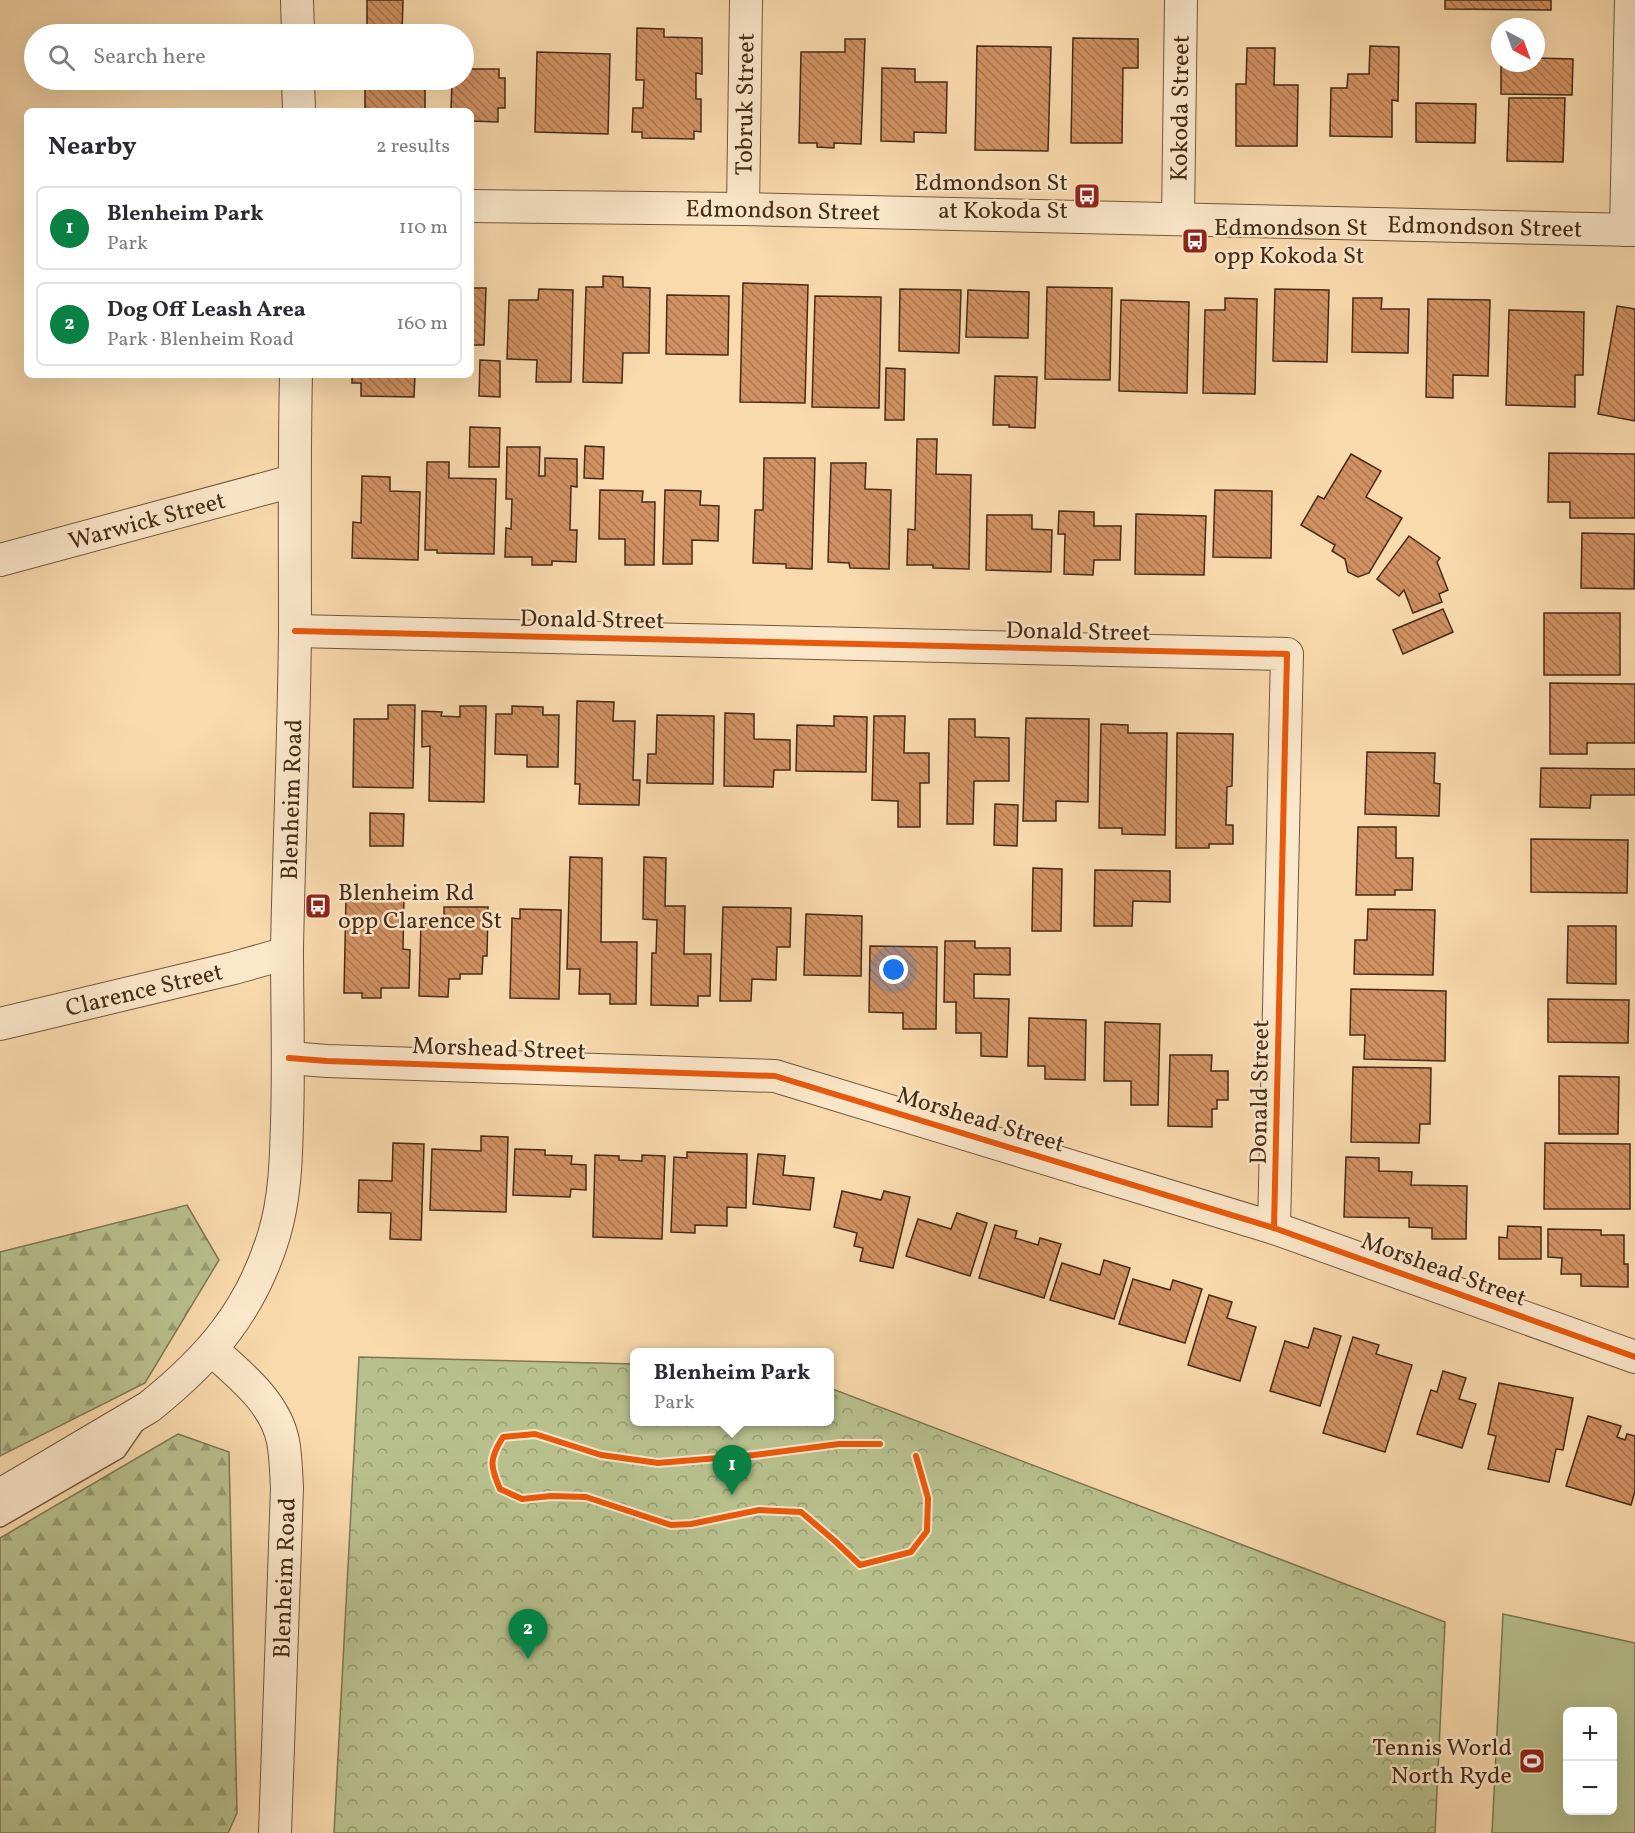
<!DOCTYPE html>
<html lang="en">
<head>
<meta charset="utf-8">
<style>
  body { margin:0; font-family:Vollkorn,serif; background:#f7f7f7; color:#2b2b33 }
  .controls { position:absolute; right:18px; bottom:18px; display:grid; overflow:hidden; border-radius:9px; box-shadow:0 6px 24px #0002 }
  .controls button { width:54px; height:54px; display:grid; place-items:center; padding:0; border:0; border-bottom:2px solid #e1e1e2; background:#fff; color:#2b2b33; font:30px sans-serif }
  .compass { position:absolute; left:1491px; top:18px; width:54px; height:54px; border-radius:50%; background:#fff; box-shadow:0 6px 24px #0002; rotate:139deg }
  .you { position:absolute; left:894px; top:970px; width:21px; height:21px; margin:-15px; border:4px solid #fff; border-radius:50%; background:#1a73e8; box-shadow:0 0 0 9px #1a73e833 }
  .badge { display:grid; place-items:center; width:39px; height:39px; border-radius:50%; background:#0b8043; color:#fff; font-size:20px; font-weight:700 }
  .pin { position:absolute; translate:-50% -50px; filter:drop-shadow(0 2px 3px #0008) }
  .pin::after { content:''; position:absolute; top:32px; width:21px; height:18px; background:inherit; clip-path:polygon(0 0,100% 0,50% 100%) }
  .popup { position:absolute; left:630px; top:1348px; width:204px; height:78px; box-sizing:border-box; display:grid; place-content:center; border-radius:9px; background:#fff; filter:drop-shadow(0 2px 4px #0005); font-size:20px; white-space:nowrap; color:#7c7c81 }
  .popup b { font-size:22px; color:#2b2b33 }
  .popup::after { content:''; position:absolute; left:50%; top:100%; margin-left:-12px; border:12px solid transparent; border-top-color:#fff }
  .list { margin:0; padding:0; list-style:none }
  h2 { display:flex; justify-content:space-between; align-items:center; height:78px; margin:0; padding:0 24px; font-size:26px }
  h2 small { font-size:20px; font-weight:400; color:#7c7c81 }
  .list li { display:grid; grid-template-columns:39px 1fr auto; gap:18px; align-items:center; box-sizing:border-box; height:84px; margin:0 12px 12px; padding:0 12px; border:2px solid #e1e1e2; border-radius:9px }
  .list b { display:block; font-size:22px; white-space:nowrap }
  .list p { margin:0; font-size:20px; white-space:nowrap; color:#7c7c81 }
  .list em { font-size:20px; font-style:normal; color:#7c7c81 }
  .icon { flex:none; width:33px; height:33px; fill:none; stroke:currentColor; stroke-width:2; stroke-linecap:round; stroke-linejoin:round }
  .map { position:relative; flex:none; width:1635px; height:1833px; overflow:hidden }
  .search { position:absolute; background:#fff; box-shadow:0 6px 24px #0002; left:24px; top:24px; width:450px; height:66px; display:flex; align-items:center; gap:15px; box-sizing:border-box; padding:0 21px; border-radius:33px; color:#7c7c81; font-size:22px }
  .panel { position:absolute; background:#fff; box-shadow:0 6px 24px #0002; left:24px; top:108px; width:450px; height:270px; border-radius:9px }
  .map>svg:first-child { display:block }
  .grass { fill:#b8c18e; stroke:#7f7652; stroke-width:1.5; fill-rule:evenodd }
  .forest { fill:url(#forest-firs); stroke:#7f7652; stroke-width:1.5 }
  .park { fill:url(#park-crowns); stroke:#7f7652; stroke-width:1.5 }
  .building { fill:url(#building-back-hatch); stroke:#462b17; stroke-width:1.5 }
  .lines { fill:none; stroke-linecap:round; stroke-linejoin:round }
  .service-casing { stroke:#73573c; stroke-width:18 }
  .minor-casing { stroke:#73573c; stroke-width:34 }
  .service { stroke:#fbe7ca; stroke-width:15 }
  .minor { stroke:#fbe7ca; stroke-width:32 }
  .cycleway-casing { stroke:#fbe7ca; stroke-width:10 }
  .cycleway { stroke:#e8590c; stroke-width:6 }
  .labels { text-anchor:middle; stroke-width:5; stroke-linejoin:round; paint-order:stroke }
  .street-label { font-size:24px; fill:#462b17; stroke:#fbe7ca }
  .poi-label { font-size:24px; fill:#462b17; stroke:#fbe7ca; text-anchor:end }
</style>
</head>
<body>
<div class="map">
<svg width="1635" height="1833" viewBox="0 0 1635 1833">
  <defs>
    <pattern id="forest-firs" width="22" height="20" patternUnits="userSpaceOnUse" patternTransform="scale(1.5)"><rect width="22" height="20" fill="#b8c18e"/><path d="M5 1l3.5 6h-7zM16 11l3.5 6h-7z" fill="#979d73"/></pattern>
    <pattern id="park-crowns" width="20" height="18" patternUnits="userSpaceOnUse" patternTransform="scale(1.5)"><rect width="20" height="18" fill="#b8c18e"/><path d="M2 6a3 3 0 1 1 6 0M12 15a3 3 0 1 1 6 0" fill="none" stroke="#979d73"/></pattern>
    <pattern id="building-back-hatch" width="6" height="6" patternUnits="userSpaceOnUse" patternTransform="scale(1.5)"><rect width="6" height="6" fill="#d19162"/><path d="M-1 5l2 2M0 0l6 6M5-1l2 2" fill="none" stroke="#ab7750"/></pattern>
  </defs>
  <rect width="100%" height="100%" fill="#f9daad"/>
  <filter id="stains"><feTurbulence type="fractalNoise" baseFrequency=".00333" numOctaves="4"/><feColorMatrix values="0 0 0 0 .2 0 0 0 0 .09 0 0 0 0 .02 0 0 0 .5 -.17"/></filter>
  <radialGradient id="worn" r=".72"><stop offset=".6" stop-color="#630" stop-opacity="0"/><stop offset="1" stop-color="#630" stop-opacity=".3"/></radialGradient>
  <path class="grass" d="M1503,1614L1635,1643V1833H1492ZM1568,1712H1612V1810H1568Z"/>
  <g class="forest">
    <polygon points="187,1205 219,1260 145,1383 0,1456 0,1252"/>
    <polygon points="178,1434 229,1452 237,1813 228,1833 0,1833 0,1538"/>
  </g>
  <polygon class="park" points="359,1357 634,1364 634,1422 830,1422 830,1388 1445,1622 1435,1833 334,1833"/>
  <g class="building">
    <polygon points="367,0 403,0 402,34 357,34 357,29 367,30"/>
    <polygon points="1445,0 1551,0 1551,10 1445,9"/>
    <polygon points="637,28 664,29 664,37 702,38 702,74 696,73 696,99 701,99 701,132 694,131 694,139 642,138 642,132 632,132 633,108 643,108 644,80 636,80"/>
    <polygon points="1073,38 1138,39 1138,68 1123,68 1122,143 1071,143"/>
    <polygon points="845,39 865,39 861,144 834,143 834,148 817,147 817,143 799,143 801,52 845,52"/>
    <polygon points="977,46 1051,47 1048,151 975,150"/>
    <polygon points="1370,46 1399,47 1398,101 1392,100 1392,137 1330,136 1331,88 1347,88 1348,74 1369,74"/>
    <polygon points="1247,48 1275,48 1274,85 1298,85 1297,146 1236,146 1236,84 1246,84"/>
    <polygon points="537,52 610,54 608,134 535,132"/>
    <polygon points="1536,58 1573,59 1572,95 1501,94 1501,63 1536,63"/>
    <polygon points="882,68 915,69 915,82 947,82 946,133 914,132 914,142 881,141"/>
    <polygon points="464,69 499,69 499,78 505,78 505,108 498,108 498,122 471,121 471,111 451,111 452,80 464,80"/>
    <polygon points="365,80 425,80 425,111 365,110"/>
    <polygon points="1509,98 1565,98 1563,162 1507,161"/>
    <polygon points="1416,103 1476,104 1475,143 1416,142"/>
    <polygon points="603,276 623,277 623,287 650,288 649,353 623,353 622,383 583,382 586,287 603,287"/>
    <polygon points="743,283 808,285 805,403 740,402"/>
    <polygon points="1047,287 1112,288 1110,380 1045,379"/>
    <polygon points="471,288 486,288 484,345 471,345"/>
    <polygon points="539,289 573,290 571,382 536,382 537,360 507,359 509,300 538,300"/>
    <polygon points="900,289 961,290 959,353 899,351"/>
    <polygon points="1275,289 1329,290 1327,362 1273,361"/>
    <polygon points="968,290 1029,292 1028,338 966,337"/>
    <polygon points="667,295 729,296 728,355 666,354"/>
    <polygon points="815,296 881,297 879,408 812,407"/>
    <polygon points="1225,298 1257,299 1255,394 1203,393 1205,310 1225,310"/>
    <polygon points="1353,298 1382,298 1381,309 1409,309 1408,353 1352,352"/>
    <polygon points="1428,299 1490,300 1488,376 1453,375 1453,398 1426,397"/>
    <polygon points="1121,300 1189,302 1187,393 1119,391"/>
    <polygon points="1617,306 1635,309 1635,421 1598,414"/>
    <polygon points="1509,310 1584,312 1583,375 1575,375 1575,407 1506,405"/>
    <polygon points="480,360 500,361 500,397 479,396"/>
    <polygon points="886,368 905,369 904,420 885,420"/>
    <polygon points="352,375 415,375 414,397 361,396 361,383 352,383"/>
    <polygon points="995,376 1037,377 1035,428 1009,427 1009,425 993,425"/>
    <polygon points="470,427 500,428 499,467 469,467"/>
    <polygon points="917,439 937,439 936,474 971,475 969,569 933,568 933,565 907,565 908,529 915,530"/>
    <polygon points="585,446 604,447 603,479 584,478"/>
    <polygon points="507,447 540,447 539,476 545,476 545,458 577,459 577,487 571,486 570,530 577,530 576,562 552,561 552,565 532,565 532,557 505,557 506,528 511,529 512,499 506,499"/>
    <polygon points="1549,453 1635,454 1635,518 1570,518 1570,502 1548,502"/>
    <polygon points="1351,454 1381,471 1366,497 1402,518 1369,573 1358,577 1348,572 1345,559 1332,551 1335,545 1301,525 1318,496 1324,499"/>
    <polygon points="764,458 815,458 812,569 786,568 786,564 753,563 755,510 763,510"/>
    <polygon points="427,462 449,462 449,478 496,479 494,554 437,553 437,550 425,550"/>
    <polygon points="831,463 866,463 865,489 891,490 889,569 850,568 849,563 828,562"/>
    <polygon points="362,476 390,477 390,491 420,492 418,560 352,558 353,522 361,523"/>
    <polygon points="600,490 643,491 642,502 655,502 654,565 625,565 625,539 599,539"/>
    <polygon points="665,490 701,491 700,505 719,506 718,541 692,540 692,564 663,564"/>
    <polygon points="1215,490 1272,491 1271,558 1213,557"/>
    <polygon points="1059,511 1094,512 1094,526 1121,526 1120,560 1094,560 1093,575 1064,574 1065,534 1058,534"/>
    <polygon points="1136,514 1206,516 1204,575 1135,574"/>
    <polygon points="987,515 1032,515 1032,529 1052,530 1051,572 986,570"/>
    <polygon points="1582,533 1635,534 1634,589 1581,588"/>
    <polygon points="1409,536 1440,558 1437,562 1448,590 1439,594 1442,602 1413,613 1404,590 1399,596 1377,579"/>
    <polygon points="1443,609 1453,632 1403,654 1393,630"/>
    <rect x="1544" y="613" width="76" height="62"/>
    <polygon points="1550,683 1635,684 1635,743 1587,743 1587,754 1550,754"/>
    <polygon points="577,701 614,702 613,721 635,721 633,780 640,780 639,805 579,804 580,784 575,784"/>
    <polygon points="388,705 415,705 413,788 353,787 354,719 388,719"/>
    <polygon points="460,706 486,706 484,802 429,801 430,746 422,747 422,711 442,712 441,716 460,717"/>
    <polygon points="512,706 543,707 543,715 559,715 558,767 527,767 527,755 495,754 496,714 512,714"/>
    <polygon points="725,713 754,714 754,739 790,740 790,770 774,770 773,787 724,786"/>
    <polygon points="657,715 714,716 713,784 647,783 648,754 656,754"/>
    <polygon points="834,716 867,717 866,772 796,771 797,725 834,726"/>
    <polygon points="874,716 905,716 904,753 929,753 929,783 920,783 920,827 898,827 898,801 872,800"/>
    <polygon points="1026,718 1089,719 1088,802 1056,801 1056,821 1023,821"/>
    <polygon points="949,719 975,719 975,737 1009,738 1009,781 974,781 973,824 947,824"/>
    <polygon points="1101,724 1128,725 1128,733 1167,733 1165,835 1122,834 1122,828 1099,828"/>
    <polygon points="1177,733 1233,734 1232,786 1227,787 1226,825 1233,825 1233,844 1209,844 1209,848 1176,848"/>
    <polygon points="1367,752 1435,753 1434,783 1440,784 1439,816 1365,814"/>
    <polygon points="1541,768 1635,769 1635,795 1591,795 1590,808 1540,807"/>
    <polygon points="995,804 1018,805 1017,846 994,845"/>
    <polygon points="370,813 404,814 403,846 370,846"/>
    <polygon points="1358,827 1396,827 1396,858 1413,858 1412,890 1395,890 1395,895 1356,895"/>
    <polygon points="1531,839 1628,840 1627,893 1531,892"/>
    <polygon points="570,857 602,858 601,942 637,942 636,1004 610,1004 610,994 579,994 580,969 567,969"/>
    <polygon points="644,857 666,858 665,906 685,906 684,954 711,954 710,996 698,996 698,1006 651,1005 652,953 656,953 657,920 643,919"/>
    <polygon points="1033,868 1062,869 1061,931 1032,931"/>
    <polygon points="1095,870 1170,871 1170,902 1133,901 1132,926 1094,926"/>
    <polygon points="346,897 404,898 403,949 410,950 409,988 381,988 381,998 362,998 362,993 344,993"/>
    <polygon points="444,907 488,907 487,956 483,956 482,974 460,974 460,979 449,979 448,997 419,996 421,923 444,923"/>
    <polygon points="723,907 791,908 790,947 777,947 776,980 752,979 751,1001 720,1001"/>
    <polygon points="520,909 561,910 559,999 510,998 512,918 520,919"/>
    <polygon points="1368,909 1435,910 1433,975 1354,974 1355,940 1367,940"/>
    <polygon points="806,914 862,916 861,976 804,975"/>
    <polygon points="1568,926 1616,926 1616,984 1567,983"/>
    <polygon points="945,941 975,941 975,948 1010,948 1010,975 974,974 974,998 1009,999 1007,1057 981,1056 981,1033 956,1033 956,1002 944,1002"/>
    <polygon points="870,946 937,947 936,1029 903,1029 903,1013 869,1012"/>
    <polygon points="1351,989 1446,991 1445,1061 1364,1059 1365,1035 1350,1035"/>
    <polygon points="1548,999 1629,1000 1628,1043 1548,1042"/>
    <polygon points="1029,1018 1086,1020 1085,1080 1045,1079 1045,1066 1028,1066"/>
    <polygon points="1105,1022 1160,1024 1158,1105 1131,1105 1131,1081 1104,1081"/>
    <polygon points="1170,1055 1212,1055 1211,1071 1228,1071 1228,1100 1217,1100 1217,1109 1212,1109 1212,1127 1168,1126"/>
    <polygon points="1353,1067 1431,1068 1430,1124 1420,1124 1419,1143 1351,1142"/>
    <polygon points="1559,1076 1619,1077 1618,1134 1559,1134"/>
    <polygon points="481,1136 508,1137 506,1212 430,1210 432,1149 481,1151"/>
    <polygon points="393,1143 424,1144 421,1240 390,1239 391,1213 358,1212 359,1180 392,1181"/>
    <polygon points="1545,1143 1630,1144 1630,1209 1544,1209"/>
    <polygon points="515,1149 545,1150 545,1155 572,1156 571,1164 586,1165 586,1190 571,1189 570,1197 513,1195"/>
    <polygon points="687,1152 747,1154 746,1208 727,1207 727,1226 695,1225 695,1233 671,1232 674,1157 687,1158"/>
    <polygon points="758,1154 785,1156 783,1175 814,1178 810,1210 753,1204"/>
    <polygon points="595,1155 619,1156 619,1160 642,1161 642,1155 665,1156 662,1239 593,1237"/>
    <polygon points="1346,1157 1379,1158 1379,1171 1412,1172 1411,1185 1467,1186 1466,1239 1432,1239 1432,1228 1409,1227 1409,1218 1344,1217"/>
    <polygon points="842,1191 881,1200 884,1191 910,1197 893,1268 860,1261 863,1248 854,1246 857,1233 834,1227"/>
    <polygon points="957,1213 987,1223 970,1276 906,1256 918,1219 951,1229"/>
    <polygon points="995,1225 1017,1231 1015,1238 1038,1245 1040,1238 1061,1244 1044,1298 979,1278"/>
    <polygon points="1508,1226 1541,1227 1541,1259 1499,1259 1499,1237 1507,1238"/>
    <polygon points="1548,1229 1601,1230 1601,1235 1624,1235 1624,1264 1628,1264 1628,1287 1581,1286 1581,1274 1561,1274 1562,1258 1548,1257"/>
    <polygon points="1104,1260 1130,1268 1114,1319 1050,1300 1062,1263 1100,1275"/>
    <polygon points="1133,1279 1170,1290 1173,1280 1202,1289 1185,1343 1119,1324"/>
    <polygon points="1209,1295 1232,1302 1227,1318 1256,1327 1240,1381 1188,1365"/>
    <polygon points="1314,1328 1341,1336 1320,1406 1270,1391 1285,1341 1308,1348"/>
    <polygon points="1353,1337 1379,1345 1376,1354 1412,1365 1385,1452 1323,1433"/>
    <polygon points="1443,1371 1466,1378 1459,1399 1476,1404 1462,1448 1417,1434 1431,1390 1437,1392"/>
    <polygon points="1499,1383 1573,1398 1563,1450 1556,1449 1549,1482 1488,1469 1496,1436 1488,1434"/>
    <polygon points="1588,1416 1621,1426 1617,1437 1625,1440 1627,1434 1635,1436 1635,1491 1631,1505 1566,1486"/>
  </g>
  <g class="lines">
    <defs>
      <polyline id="service" points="0,1519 118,1451 138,1422"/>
      <g id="minor">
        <polyline points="297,0 298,34"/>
        <polyline points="298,80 299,111"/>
        <path id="s1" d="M471,206L743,209L1635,230"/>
        <path id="s2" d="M743,209L746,0"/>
        <path id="s3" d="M1178,218L1181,0"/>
        <polyline points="1626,230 1631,0"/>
        <path id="s4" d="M0,560L293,481"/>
        <polyline points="295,631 1287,654 1274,1228"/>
        <path id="s5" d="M0,1024L234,968L287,953"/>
        <polyline points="289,1058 327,1061 775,1076 1274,1228 1635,1357"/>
        <path d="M212,1350C240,1375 275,1402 283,1441C286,1456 286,1472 287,1488L275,1833"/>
        <path id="s6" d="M0,1495L149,1407C209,1359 251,1311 274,1235C285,1198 286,1161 287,1123C289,1065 287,1007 287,949C289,843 294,736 295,630C295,545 294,460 296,375"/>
      </g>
    </defs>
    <use href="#service" class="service-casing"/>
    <use href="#minor" class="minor-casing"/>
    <use href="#service" class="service"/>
    <use href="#minor" class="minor"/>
    <defs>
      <g id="cycleway">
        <polyline points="295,631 1287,654 1274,1228"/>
        <polyline points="289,1058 327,1061 775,1076 1274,1228 1635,1357"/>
        <path d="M880,1444H839L754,1455L658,1463L601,1455L535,1434L503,1437C489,1459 490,1466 500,1489L522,1499L551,1496L586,1497L671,1525L691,1524L759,1510L801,1512L835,1541L860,1565L911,1552L927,1531L928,1498L916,1456"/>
      </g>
    </defs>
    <use href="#cycleway" class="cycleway-casing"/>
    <use href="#cycleway" class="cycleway"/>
  </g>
  <defs>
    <symbol id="bus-square" viewBox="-11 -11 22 22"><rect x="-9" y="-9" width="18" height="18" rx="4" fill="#8f2418" stroke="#fbe7ca"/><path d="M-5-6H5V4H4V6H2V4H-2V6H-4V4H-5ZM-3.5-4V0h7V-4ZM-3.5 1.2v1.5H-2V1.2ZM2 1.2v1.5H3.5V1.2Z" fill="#fff"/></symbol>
    <symbol id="stadium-square" viewBox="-11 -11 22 22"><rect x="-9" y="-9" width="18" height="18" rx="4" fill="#8f2418" stroke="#fbe7ca"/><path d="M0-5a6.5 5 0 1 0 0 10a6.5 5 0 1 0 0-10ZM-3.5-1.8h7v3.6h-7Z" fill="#fff"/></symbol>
  </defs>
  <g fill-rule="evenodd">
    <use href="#bus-square" x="1072" y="181" width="30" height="30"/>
    <use href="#bus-square" x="1180" y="226" width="30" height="30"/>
    <use href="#bus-square" x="303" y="891" width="30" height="30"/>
    <use href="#stadium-square" x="1517" y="1746" width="30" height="30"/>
  </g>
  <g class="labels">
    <g class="street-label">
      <text dy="8" stroke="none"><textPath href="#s2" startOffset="105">Tobruk Street</textPath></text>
      <text dy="8" stroke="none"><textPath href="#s3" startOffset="110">Kokoda Street</textPath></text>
      <text dy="8" stroke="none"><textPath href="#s1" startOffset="312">Edmondson Street</textPath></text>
      <text dy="8" stroke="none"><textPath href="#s1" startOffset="1014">Edmondson Street</textPath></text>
      <text dy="8" stroke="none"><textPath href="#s4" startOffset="152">Warwick Street</textPath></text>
      <text transform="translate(592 619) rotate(1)" y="8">Donald Street</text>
      <text transform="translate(1078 631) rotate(1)" y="8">Donald Street</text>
      <text dy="8" stroke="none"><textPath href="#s6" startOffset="826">Blenheim Road</textPath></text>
      <text dy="8" stroke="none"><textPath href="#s5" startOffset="148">Clarence Street</textPath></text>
      <text transform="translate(499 1048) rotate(2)" y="8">Morshead Street</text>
      <text transform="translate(1259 1092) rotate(-89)" y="8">Donald Street</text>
      <text transform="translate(981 1119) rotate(17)" y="8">Morshead Street</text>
      <text transform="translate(1444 1269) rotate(20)" y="8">Morshead Street</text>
      <text transform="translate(284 1578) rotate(-88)" y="8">Blenheim Road</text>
    </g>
    <g class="poi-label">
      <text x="1068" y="190">Edmondson St<tspan x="1068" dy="28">at Kokoda St</tspan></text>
      <text x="1214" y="235" text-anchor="start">Edmondson St<tspan x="1214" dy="28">opp Kokoda St</tspan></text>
      <text x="338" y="900" text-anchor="start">Blenheim Rd<tspan x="338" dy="28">opp Clarence St</tspan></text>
      <text x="1512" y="1755">Tennis World<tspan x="1512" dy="28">North Ryde</tspan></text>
    </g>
  </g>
  <rect width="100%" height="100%" filter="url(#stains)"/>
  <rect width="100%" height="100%" fill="url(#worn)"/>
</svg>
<div class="controls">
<button>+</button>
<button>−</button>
</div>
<svg class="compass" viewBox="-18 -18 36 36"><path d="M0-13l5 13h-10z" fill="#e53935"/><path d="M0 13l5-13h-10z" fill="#7c7c81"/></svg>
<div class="you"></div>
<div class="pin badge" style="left:732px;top:1495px">1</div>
<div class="popup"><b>Blenheim Park</b>Park</div>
<div class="pin badge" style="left:528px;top:1659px">2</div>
<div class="search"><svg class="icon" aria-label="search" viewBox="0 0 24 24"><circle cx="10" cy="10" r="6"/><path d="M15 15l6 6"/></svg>Search here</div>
<section class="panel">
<h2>Nearby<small>2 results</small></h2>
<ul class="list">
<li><span class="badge">1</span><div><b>Blenheim Park</b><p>Park</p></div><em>110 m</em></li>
<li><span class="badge">2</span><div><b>Dog Off Leash Area</b><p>Park · Blenheim Road</p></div><em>160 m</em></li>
</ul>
</section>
</div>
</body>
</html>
